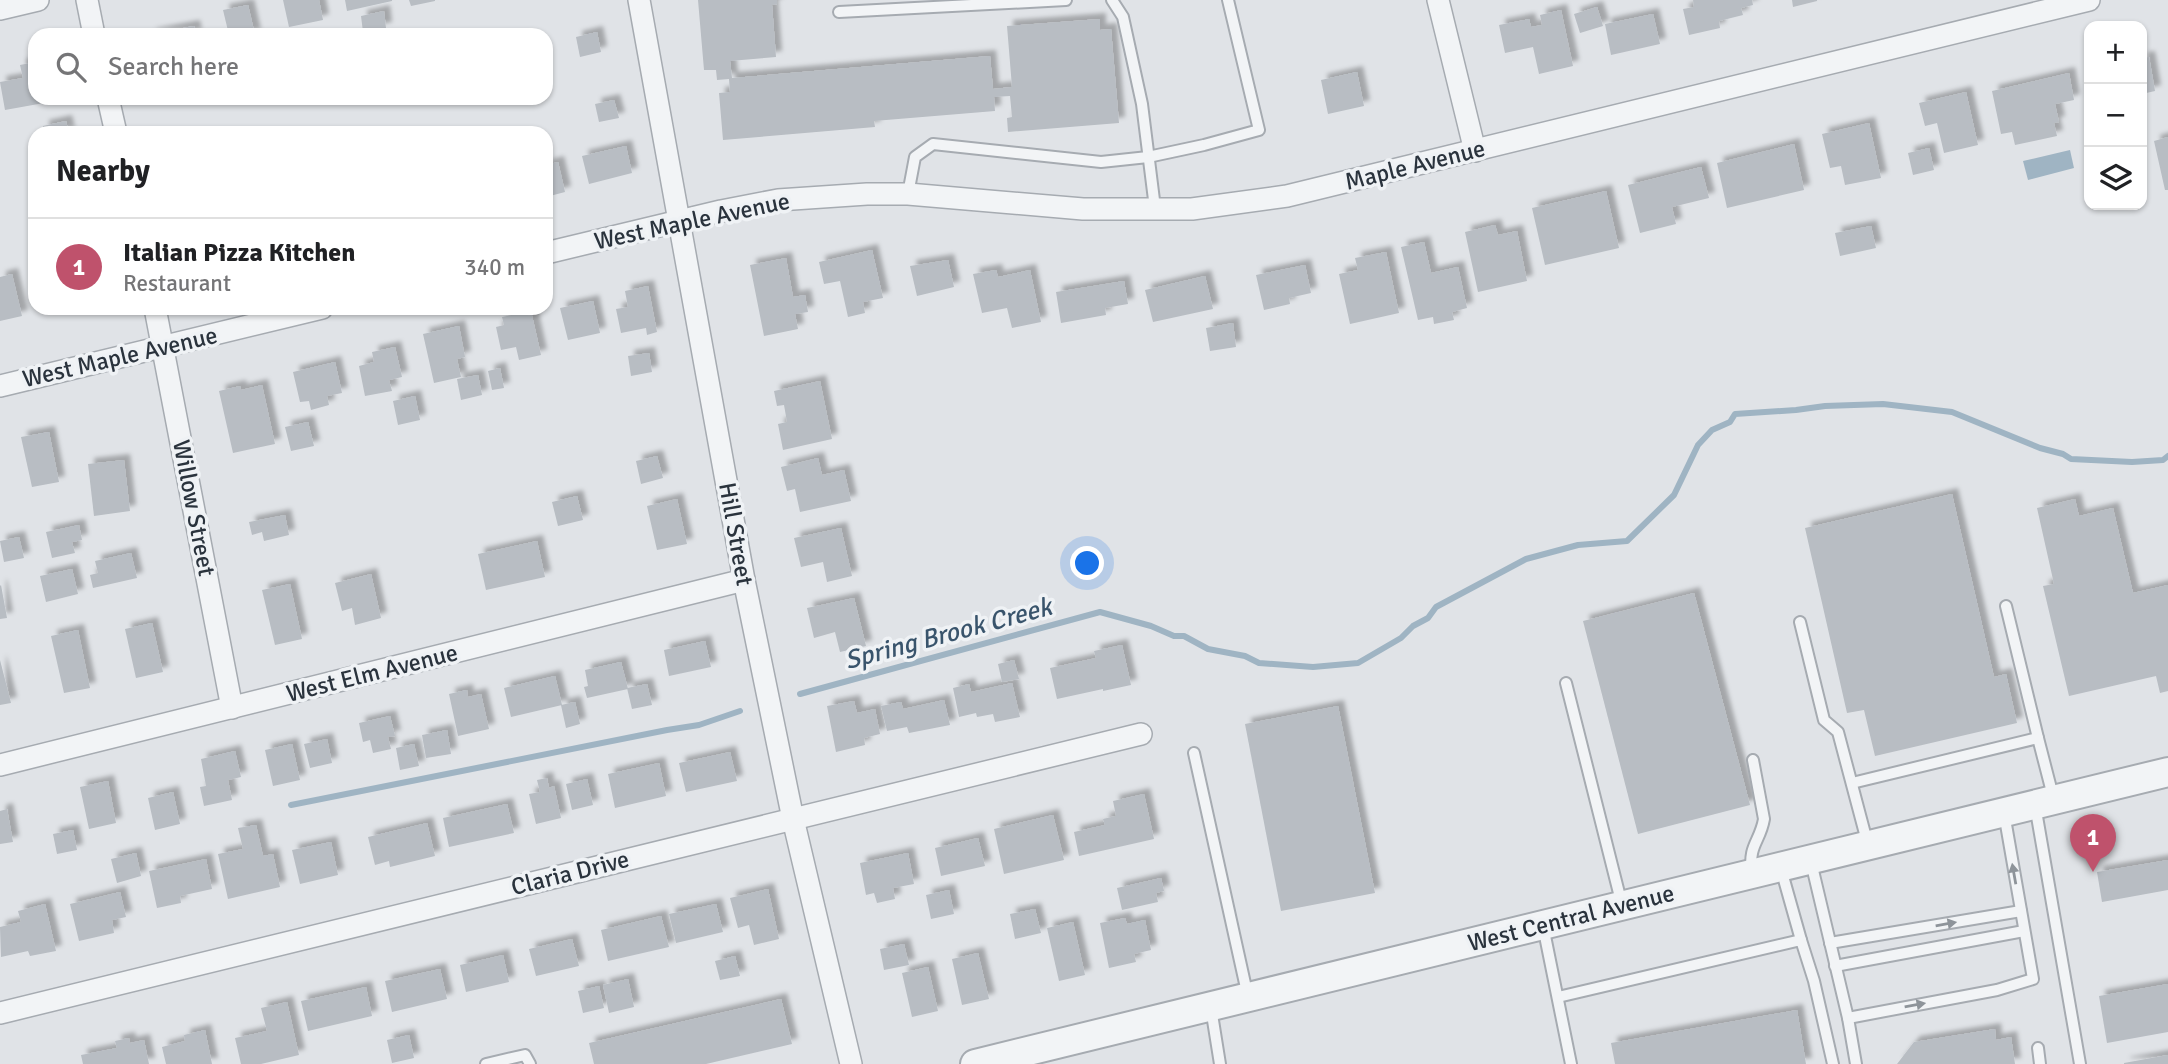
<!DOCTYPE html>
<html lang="en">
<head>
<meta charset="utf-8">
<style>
  body { margin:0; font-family:Signika,sans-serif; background:#f6f6f6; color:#202124 }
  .controls { position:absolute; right:21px; top:21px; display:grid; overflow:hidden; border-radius:14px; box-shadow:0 2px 5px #0004 }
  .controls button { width:63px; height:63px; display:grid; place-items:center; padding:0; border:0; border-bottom:2px solid #e0e0e0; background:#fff; color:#202124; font:35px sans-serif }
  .you { position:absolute; left:1088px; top:564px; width:24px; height:24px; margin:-18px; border:5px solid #fff; border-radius:50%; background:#1a73e8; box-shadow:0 0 0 10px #1a73e833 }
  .badge { display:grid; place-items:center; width:46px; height:46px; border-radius:50%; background:#bf526c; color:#fff; font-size:23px; font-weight:700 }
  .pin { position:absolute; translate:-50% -58px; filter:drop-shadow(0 2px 4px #0008) }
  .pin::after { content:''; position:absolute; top:37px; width:24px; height:21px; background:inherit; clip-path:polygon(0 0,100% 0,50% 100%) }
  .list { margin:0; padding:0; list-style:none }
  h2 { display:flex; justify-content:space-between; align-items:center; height:91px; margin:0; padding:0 28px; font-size:30px }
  h2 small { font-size:23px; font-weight:400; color:#757577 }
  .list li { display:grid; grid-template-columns:46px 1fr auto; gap:21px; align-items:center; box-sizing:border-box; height:98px; padding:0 28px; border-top:2px solid #e0e0e0 }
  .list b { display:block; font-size:26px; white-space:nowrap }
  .list p { margin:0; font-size:23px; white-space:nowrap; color:#757577 }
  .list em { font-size:23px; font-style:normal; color:#757577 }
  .icon { flex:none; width:38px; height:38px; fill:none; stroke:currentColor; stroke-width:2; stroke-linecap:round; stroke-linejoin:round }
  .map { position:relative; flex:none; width:2168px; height:1064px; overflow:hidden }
  .search { position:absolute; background:#fff; box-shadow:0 2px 5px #0004; left:28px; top:28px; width:525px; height:77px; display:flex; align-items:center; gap:18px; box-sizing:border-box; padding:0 24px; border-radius:21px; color:#757577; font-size:26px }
  .panel { position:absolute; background:#fff; box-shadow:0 2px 5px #0004; left:28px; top:126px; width:525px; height:189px; border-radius:21px }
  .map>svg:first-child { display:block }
  .water { fill:#9fb4c3 }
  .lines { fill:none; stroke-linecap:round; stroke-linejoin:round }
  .stream { stroke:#9fb4c3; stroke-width:6 }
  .building { fill:#b8bdc3; filter:url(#shadow) }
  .service-casing { stroke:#a6abb1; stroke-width:14 }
  .minor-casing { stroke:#a6abb1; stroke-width:24 }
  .tertiary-casing { stroke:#a6abb1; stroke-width:32 }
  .service { stroke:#f2f4f6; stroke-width:10 }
  .minor { stroke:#f2f4f6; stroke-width:21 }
  .tertiary { stroke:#f2f4f6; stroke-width:28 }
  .oneway { fill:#8e949a }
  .labels { text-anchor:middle; stroke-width:7; stroke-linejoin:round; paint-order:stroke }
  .street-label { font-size:24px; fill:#2a333d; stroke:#eff2f5 }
  .water-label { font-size:26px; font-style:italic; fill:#39546c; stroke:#eff2f5 }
</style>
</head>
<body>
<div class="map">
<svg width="2168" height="1064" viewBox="0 0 2168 1064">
  <defs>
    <filter id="shadow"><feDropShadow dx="6" dy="-6" stdDeviation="2" flood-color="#0004"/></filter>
  </defs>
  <rect width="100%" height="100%" fill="#e0e3e7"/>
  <polygon class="water" points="2070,150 2074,168 2028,180 2023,161"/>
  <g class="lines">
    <g class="stream">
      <polyline points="800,694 1100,612 1151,626 1174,636 1184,636 1208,649 1245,656 1259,663 1313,667 1358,663 1401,638 1413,626 1428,618 1436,607 1526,559 1578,545 1627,541 1674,495 1698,445 1712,430 1730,422 1735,414 1796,410 1825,406 1883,404 1952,412 2040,448 2063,454 2071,459 2132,462 2163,460 2168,456"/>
      <polyline points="291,805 667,730 699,725 740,711"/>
    </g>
  </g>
  <g class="building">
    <polygon points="283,0 319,0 323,20 289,27"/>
    <polygon points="345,0 392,0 392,1 347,11"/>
    <polygon points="409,0 435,0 435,1 411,6"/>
    <polygon points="698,0 777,0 777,4 772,5 776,57 730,61 732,78 990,56 993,89 1012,87 1007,26 1100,19 1100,30 1111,29 1119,123 1008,132 1007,118 1012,117 1010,96 994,97 995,111 874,121 875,127 723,140 719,93 730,92 729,79 717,80 716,70 704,70"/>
    <polygon points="1693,0 1752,0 1753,5 1741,8 1743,15 1719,21 1720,28 1689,35 1683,9 1694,7"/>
    <polygon points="1792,0 1817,0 1817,1 1793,7"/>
    <polygon points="248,5 255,35 229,35 223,10"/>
    <polygon points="1597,7 1603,26 1580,33 1574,14"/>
    <polygon points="1561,10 1573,66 1539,74 1533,47 1505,53 1499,25 1529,19 1531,27 1542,25 1540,15"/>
    <polygon points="384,11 386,28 363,32 361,16"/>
    <polygon points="1653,14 1660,44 1611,55 1605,24"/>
    <polygon points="194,26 196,35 150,35 150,34"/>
    <polygon points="597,32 601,52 580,57 576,37"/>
    <polygon points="2149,57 2155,91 2142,94 2142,58"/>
    <polygon points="35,62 35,98 55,98 55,101 5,110 0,82 23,78 20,65"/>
    <polygon points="1357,72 1364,106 1328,114 1321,80"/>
    <polygon points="2069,73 2074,100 2055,104 2059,122 2054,123 2057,136 2015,145 2012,132 2001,134 1992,91"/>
    <polygon points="1966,92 1978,145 1944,153 1937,123 1925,126 1919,103"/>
    <polygon points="614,100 619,118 599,122 595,104"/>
    <polygon points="66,121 69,133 44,133 43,126"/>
    <polygon points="1869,123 1881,178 1845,185 1841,166 1830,168 1822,134"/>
    <polygon points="2168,137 2168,190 2165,190 2154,141"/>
    <polygon points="1794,144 1804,190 1727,208 1717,163"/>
    <polygon points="626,146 632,173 589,184 582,156"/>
    <polygon points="1929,148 1934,170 1913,175 1908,153"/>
    <polygon points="558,162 565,192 546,197 546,165"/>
    <polygon points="1701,167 1709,198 1672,207 1676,224 1640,233 1628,185"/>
    <polygon points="1606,191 1619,248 1545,265 1532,208"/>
    <polygon points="1495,225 1498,235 1517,231 1527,281 1478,292 1465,232"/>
    <polygon points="1871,226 1876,248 1840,256 1835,233"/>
    <polygon points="1424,242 1431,273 1458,267 1467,308 1452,312 1454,320 1434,324 1433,317 1418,320 1401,247"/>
    <polygon points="872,250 883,298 863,302 865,313 848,317 840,281 824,284 819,262"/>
    <polygon points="1386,252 1399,313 1350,324 1339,274 1358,270 1355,258"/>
    <polygon points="786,258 793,297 805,295 808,312 795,314 798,329 764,336 750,265"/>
    <polygon points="948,260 954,287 917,296 910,266"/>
    <polygon points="1305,265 1311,293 1289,298 1290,304 1264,310 1256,275"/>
    <polygon points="996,270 998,277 1030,270 1041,322 1012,328 1007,308 982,313 973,274"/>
    <polygon points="12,274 22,316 0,321 0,277"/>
    <polygon points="1205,276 1213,309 1153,322 1145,290"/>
    <polygon points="1124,281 1128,304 1105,308 1106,315 1061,323 1056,292"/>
    <polygon points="648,286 657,332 647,335 646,328 621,333 616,309 628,307 625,291"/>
    <polygon points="593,301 600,333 568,340 560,308"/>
    <polygon points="531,311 541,355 519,360 516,347 501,350 496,327 504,325 502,317"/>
    <polygon points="1233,323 1236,347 1210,351 1206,328"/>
    <polygon points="459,326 465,357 457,359 461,377 434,383 423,334"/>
    <polygon points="395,347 402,377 389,380 392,391 365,396 359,366 374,362 372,352"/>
    <polygon points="649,353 652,372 631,376 628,356"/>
    <polygon points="335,362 342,393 327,396 329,405 311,410 309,401 300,402 293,372"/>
    <polygon points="500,368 504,388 492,390 488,371"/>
    <polygon points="478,375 482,395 461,400 457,379"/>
    <polygon points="820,381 832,439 783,450 778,424 787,422 784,405 777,406 774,391"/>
    <polygon points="262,385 275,444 233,453 219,391 240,386 241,390"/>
    <polygon points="415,396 420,420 398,425 393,401"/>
    <polygon points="308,422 314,446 291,451 285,427"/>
    <polygon points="49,432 59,482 32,487 21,437"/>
    <polygon points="657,456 663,478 641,484 636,461"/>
    <polygon points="818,458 822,475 844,470 851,501 800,512 795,489 787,491 781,467"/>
    <polygon points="124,460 130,511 94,516 88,464"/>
    <polygon points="1952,494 1994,677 2006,674 2017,723 1875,756 1864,710 1847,713 1805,528"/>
    <polygon points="577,496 583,520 558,526 552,502"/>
    <polygon points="677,499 687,544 657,550 647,506"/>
    <polygon points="2075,499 2079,516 2113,508 2133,593 2168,585 2168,691 2160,693 2156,676 2069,696 2043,586 2054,584 2037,508"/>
    <polygon points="285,515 289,535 264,541 262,532 252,535 249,522"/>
    <polygon points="79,525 82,540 72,542 75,553 52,558 46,532"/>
    <polygon points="841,528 852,576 827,582 823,562 801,567 794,538"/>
    <polygon points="19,537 24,558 4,562 0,541"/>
    <polygon points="537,541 545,577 486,590 478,554"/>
    <polygon points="131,553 137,578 93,588 90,575 98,573 95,561"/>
    <polygon points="72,569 78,594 46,602 40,576"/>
    <polygon points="371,574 381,618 355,625 352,608 342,611 335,583"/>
    <polygon points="290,584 302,639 275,645 262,590"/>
    <polygon points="1,585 7,618 0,619 0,586"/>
    <polygon points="1694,593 1750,805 1638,834 1583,621"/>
    <polygon points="854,598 866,646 840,652 835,632 814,638 807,608"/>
    <polygon points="152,623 163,672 136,678 125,629"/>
    <polygon points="78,630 90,688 64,693 51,636"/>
    <polygon points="705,641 711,667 669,676 664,650"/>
    <polygon points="1122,645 1131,685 1103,691 1103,689 1057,699 1050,668 1096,658 1094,651"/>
    <polygon points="0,660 11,703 0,705"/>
    <polygon points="1014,660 1019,679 1002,682 998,664"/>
    <polygon points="621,662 628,689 587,698 584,687 588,686 585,670"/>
    <polygon points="555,676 562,705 511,717 504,688"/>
    <polygon points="1012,683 1020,717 995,722 993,714 977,717 976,713 959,717 953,688 969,684 971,692"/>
    <polygon points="647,684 652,705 632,709 627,688"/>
    <polygon points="467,690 468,697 481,694 489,729 458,736 449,694"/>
    <polygon points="944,700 950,725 909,733 907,727 887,731 881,706 901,702 903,709"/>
    <polygon points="854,701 857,713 875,709 880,734 864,738 865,745 836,752 827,706"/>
    <polygon points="575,702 580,724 566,728 561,705"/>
    <polygon points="1338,706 1375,893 1281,911 1245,724"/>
    <polygon points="390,716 395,736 388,737 391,749 373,753 370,740 363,742 359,723"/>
    <polygon points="447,730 451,754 426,758 422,735"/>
    <polygon points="327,739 332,763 310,768 304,744"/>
    <polygon points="292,744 300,780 273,786 265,750"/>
    <polygon points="414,744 419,766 400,770 396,748"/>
    <polygon points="235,751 241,777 228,780 232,800 204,806 200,787 206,786 201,759"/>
    <polygon points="730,752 737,781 686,792 679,763"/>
    <polygon points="659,763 666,796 615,808 608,774"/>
    <polygon points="547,778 549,788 554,786 561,818 536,824 529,794 540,792 537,780"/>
    <polygon points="587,779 593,805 572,810 566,784"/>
    <polygon points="108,781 116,823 89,829 80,787"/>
    <polygon points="173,792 180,824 155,830 148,798"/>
    <polygon points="1144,794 1154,839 1079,856 1074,832 1105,825 1103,819 1116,816 1113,801"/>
    <polygon points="507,804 514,833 449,847 443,818"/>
    <polygon points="7,809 13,842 0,844 0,811"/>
    <polygon points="1053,815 1064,860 1004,874 994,829"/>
    <polygon points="427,823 435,856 390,867 389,861 375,865 368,837"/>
    <polygon points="256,825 263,856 273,854 280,887 228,899 218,854 243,849 238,828"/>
    <polygon points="73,830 77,850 57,854 53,834"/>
    <polygon points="978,838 985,866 941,876 935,848"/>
    <polygon points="331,842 338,875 300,884 292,850"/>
    <polygon points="136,853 141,876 117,883 111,859"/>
    <polygon points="908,853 914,884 893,888 895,899 877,903 874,893 866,895 860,863"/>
    <polygon points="206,859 212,889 180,896 181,903 157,908 149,871"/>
    <polygon points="2168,860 2168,890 2102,902 2097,872"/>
    <polygon points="1161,878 1164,891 1156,893 1158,902 1122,910 1117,888"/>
    <polygon points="768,889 779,939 754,945 749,925 738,928 730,898"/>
    <polygon points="949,890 954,914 931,919 926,895"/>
    <polygon points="120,892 126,917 112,920 114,933 79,941 70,904"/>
    <polygon points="45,904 56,951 30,956 28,951 1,957 0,927 21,922 18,911"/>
    <polygon points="716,904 723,932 676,943 669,914"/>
    <polygon points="1035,909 1041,933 1015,939 1010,914"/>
    <polygon points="661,916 669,947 608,961 601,930"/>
    <polygon points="1125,918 1127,924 1145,920 1151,950 1134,954 1136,962 1109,968 1100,923"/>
    <polygon points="1073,922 1085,975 1059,981 1047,928"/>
    <polygon points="572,939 579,966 536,976 529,949"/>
    <polygon points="904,944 909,965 884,970 880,949"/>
    <polygon points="978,953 989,999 962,1005 952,959"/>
    <polygon points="503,955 509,982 466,992 460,965"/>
    <polygon points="735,956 740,976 720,980 715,961"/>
    <polygon points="928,967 938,1011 912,1017 902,973"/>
    <polygon points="440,969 447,999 392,1012 385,981"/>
    <polygon points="628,979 634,1007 609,1013 603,985"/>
    <polygon points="2168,984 2168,1032 2107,1043 2099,996"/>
    <polygon points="599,986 604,1008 583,1013 578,991"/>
    <polygon points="366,987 372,1016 308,1031 301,1001"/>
    <polygon points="781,999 792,1044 706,1064 594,1064 589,1043"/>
    <polygon points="287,1002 299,1055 261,1064 241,1064 235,1038 267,1031 261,1008"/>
    <polygon points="1797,1010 1806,1064 1615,1064 1611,1043"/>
    <polygon points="1995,1029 1996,1040 2011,1037 2015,1064 1897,1064 1914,1042"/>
    <polygon points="205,1030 212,1064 166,1064 162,1047 185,1041 184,1035"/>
    <polygon points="409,1035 414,1058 392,1063 387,1040"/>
    <polygon points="129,1038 130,1043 144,1040 149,1064 83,1064 81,1055 117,1048 115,1041"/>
    <polygon points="2168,1055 2168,1064 2124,1064 2124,1063"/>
  </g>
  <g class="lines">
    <defs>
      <g id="service">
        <polyline points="1112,0 1123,17 1142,104 1155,208"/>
        <polyline points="839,12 1066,0"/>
        <polyline points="908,194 915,157 933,144 1101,162 1148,157 1204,145 1259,130 1228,0"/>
        <polyline points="2006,606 2038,738"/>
        <polyline points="1800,622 1824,720 1838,732 1868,845"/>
        <polyline points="1566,683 1622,905"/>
        <polyline points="1194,753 1248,997"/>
        <polyline points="1852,783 2038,738 2054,800"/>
        <polyline points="2035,805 2080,1064"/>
        <polyline points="1811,862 1848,1018 1856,1064"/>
        <polyline points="1781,869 1801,940"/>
        <path d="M1752,872C1748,845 1760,842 1764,819L1753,760"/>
        <polyline points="1543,926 1571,1064"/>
        <polyline points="1830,943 2021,911"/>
        <polyline points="1835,966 2024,931"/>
        <polyline points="1558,997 1801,940 1814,981 1833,1064"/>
        <polyline points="1211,1008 1220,1064"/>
        <polyline points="1848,1018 1997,990 2033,979 2004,813"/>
        <polyline points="2038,1048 2040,1064"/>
        <polyline points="486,1064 525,1055 530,1064"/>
      </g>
      <g id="minor">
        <polyline points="87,0 94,35"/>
        <polyline points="639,0 744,580 793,819 851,1064"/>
        <polyline points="1438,0 1475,151"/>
        <polyline points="0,9 38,0"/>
        <polyline points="108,98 116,133"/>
        <polyline points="546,253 721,211 778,200 867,194 908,194 1083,209 1192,209 1287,196 2089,0"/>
        <polyline points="155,308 232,708"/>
        <polyline points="0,386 322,308"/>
        <polyline points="0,765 744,580"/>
        <polyline points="0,1013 1141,734"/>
      </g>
      <polyline id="tertiary" points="975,1064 2168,772"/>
    </defs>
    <use href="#service" class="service-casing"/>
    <use href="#minor" class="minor-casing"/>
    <use href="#tertiary" class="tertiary-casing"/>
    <use href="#service" class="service"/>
    <use href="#minor" class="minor"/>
    <use href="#tertiary" class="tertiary"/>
  </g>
  <defs><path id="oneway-solid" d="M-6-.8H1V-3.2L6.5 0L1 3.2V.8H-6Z" transform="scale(1.75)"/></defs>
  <g class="oneway">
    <use href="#oneway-solid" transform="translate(2014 874) rotate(-100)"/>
    <use href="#oneway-solid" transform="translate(1946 924) rotate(-10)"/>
    <use href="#oneway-solid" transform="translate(1915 1005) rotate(-10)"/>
  </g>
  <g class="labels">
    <g class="street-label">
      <text transform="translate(1415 165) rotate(-14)" y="8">Maple Avenue</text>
      <text transform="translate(692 221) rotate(-12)" y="8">West Maple Avenue</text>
      <text transform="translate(120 357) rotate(-13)" y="8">West Maple Avenue</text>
      <text transform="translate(194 508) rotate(79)" y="8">Willow Street</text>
      <text transform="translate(736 534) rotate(80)" y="8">Hill Street</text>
      <text transform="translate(372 673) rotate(-14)" y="8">West Elm Avenue</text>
      <text transform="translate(570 873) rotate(-14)" y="8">Claria Drive</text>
      <text transform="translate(1571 918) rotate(-14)" y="8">West Central Avenue</text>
    </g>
    <g class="water-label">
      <text transform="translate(948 633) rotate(-15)" y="9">Spring Brook Creek</text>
    </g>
  </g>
</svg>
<div class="controls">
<button>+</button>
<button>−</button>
<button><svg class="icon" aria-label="layers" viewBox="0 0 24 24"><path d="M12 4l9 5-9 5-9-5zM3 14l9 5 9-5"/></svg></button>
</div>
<div class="you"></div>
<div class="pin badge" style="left:2093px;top:872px">1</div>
<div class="search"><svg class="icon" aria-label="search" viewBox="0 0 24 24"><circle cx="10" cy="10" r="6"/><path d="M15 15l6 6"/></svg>Search here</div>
<section class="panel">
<h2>Nearby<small></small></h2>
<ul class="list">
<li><span class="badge">1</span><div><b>Italian Pizza Kitchen</b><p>Restaurant</p></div><em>340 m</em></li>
</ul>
</section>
</div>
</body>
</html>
